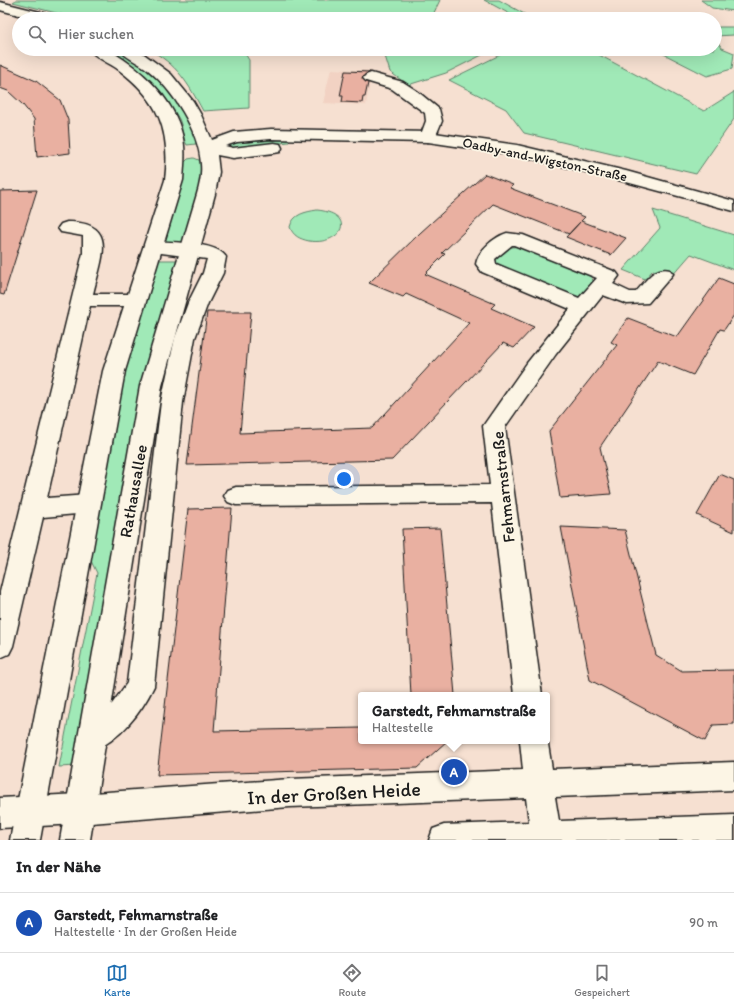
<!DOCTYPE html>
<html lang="de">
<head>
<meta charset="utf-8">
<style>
  body { margin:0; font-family:Itim,sans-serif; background:#f2f2f2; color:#202124 }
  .you { position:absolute; left:344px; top:479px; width:14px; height:14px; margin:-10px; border:3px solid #fff; border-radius:50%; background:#1a73e8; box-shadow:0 0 0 6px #1a73e833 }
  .badge { display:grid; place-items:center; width:26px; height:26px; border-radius:50%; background:#1f6fb2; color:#fff; font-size:13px; font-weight:700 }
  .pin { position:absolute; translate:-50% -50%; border:2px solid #fff; box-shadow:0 1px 4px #0006 }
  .popup { position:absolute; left:358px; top:692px; width:192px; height:52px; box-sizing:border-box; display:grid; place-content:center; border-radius:4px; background:#fff; filter:drop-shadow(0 1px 3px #0005); font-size:13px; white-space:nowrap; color:#757577 }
  .popup b { font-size:15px; color:#202124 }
  .popup::after { content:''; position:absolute; left:50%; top:100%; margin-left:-8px; border:8px solid transparent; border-top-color:#fff }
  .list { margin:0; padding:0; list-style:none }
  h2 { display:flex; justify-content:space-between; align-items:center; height:52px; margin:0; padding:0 16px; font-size:17px }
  h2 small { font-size:13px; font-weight:400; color:#757577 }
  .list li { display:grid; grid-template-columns:26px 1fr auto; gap:12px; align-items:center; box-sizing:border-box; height:60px; padding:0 16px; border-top:1px solid #e0e0e0 }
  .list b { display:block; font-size:15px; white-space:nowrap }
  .list p { margin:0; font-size:13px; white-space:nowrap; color:#757577 }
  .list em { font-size:13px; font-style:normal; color:#757577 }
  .icon { flex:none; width:22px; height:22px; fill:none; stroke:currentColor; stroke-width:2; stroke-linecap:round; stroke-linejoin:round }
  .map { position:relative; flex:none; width:734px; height:840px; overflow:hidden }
  .search { position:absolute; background:#fff; box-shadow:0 4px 16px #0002; left:12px; right:12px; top:12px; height:44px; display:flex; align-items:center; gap:10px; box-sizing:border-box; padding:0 14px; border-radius:22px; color:#757577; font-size:15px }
  .sheet { height:112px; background:#fff }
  nav { display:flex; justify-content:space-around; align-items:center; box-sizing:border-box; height:56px; border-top:1px solid #e0e0e0; background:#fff; font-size:11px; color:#757577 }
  nav a { display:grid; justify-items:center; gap:2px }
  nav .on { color:#1f6fb2 }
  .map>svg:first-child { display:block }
  .built { fill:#f2d2c3 }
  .green { fill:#a0e9b7; stroke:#5e826a }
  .building { fill:#e9b0a1; stroke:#1c1c1c }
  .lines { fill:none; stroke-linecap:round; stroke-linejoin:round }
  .minor-casing { stroke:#1c1c1c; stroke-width:3 }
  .major-casing { stroke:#1c1c1c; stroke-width:3 }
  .minor { fill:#fcf5e5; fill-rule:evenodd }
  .major { fill:#fcf5e5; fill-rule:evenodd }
  .labels { text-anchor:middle; stroke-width:3.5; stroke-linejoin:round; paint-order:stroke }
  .far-street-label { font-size:14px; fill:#1c1c1c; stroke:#fcf5e5 }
  .street-label { font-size:17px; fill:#1c1c1c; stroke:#fcf5e5 }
  .near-street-label { font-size:20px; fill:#1c1c1c; stroke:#fcf5e5 }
</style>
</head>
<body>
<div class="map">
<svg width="734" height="840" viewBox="0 0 734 840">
  <rect width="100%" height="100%" fill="#f6e0d1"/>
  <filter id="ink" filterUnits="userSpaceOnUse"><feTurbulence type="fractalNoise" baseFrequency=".025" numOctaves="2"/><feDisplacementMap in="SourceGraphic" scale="8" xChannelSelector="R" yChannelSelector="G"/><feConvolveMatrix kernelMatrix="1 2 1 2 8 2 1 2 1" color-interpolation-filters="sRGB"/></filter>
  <g filter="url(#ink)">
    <polygon class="built" points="331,69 372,71 366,105 323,103"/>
    <g class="green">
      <polygon points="16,0 440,0 431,19 80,19 13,2"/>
      <polygon points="484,0 499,0 528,16 519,19"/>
      <polygon points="701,0 734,0 734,11 712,8"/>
      <polygon points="715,27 734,27 734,35 715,36"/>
      <polygon points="715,38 722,48 734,53 732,69 707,76 654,49 715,49"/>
      <path d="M104,49C107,49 112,48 116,49C145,55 198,113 196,144L187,145C182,137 183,127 179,119C157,81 141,69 104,49Z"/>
      <path d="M148,49H242L249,60V108L203,111C188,83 177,64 148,49Z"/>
      <polygon points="407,49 494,49 446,73 408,85 390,72 385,56 390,52"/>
      <polygon points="512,49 588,49 704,111 734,92 734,119 696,174 524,133 506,109 449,80"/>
      <polygon points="275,140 289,140 289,142 230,149 222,147 234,143"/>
      <path d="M194,158L199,160C209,176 189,225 183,244L161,243L182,165L188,159Z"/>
      <path d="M317,210C358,214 342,246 309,241C300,239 293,236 290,227C293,214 305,212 317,210Z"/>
      <polygon points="653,210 734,235 734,270 691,254 671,277 653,270 645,279 623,270 660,228"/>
      <polygon points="519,246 590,276 595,283 585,296 578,298 498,266 495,262 495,258 506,248"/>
      <path d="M159,260H179L77,766L59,767L97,573L91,561C101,503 108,445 121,388C132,344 145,302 159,260Z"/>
    </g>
    <g class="building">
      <polygon points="0,65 36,81 60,100 68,120 70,153 37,157 34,119 23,105 8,91 0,88"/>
      <polygon points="345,71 370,72 362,78 368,83 365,97 363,97 362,103 342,102 343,96 340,96"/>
      <polygon points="485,174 513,185 510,188 585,217 581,221 626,238 611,255 566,237 580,222 569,234 493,204 442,253 445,254 425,274 495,304 491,308 534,327 514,348 503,343 392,460 187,465 207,312 251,312 240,433 372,428 469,323 406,294 403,297 369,283 420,233"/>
      <polygon points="37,190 4,295 0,294 0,191"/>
      <polygon points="719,278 734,284 734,315 724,330 720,329 693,375 658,361 600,447 611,494 560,498 549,431 617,345 611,342 628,318 677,337"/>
      <polygon points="720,474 734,480 734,532 697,515"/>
      <polygon points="232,508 214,731 361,728 361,741 447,741 417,768 157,775 188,509"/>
      <polygon points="561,527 625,530 656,655 682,671 734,670 734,724 713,725 705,741 590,680"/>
      <polygon points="440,528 455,695 411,695 402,529"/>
    </g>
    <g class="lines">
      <defs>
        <g id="minor">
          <polygon points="371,73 403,82 417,91 439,109 442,121 434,140 428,142 422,140 420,137 426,121 425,113 392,89 366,81 363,78 366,75"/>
          <path d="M67,222C120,222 101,259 93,294H136L143,295L146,300L143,305L136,306H90L47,498L88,495L96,497L100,504L96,511L88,513L43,517L13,646L9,654L0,658V592L83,253V236L61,232L58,228L61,224Z"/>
          <path d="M507,233L523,235L616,272L619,276L613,284L630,292H636C646,281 654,266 670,270L673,274L648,303L627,304L603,295L556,354L505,427L542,695H514L492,503L236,505L228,502L224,496L228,490L236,487L490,485L483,426L527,363L570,309L482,272L476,264C478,251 494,237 507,233ZM512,245H514L597,278L579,298L496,264L495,259Z"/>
          <path d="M153,241C172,243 216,241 226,257L223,273L208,303L195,338L183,402L154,686C141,713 120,740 92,751L82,747L78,738L82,729L112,704L127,683L161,402L175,338L188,303L203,273L207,259L146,251L144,247L146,243Z"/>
          <polygon points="547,738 552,769 734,762 734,790 555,797 559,821 734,815 734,840 429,840 433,829 444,825 529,822 526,798 290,807 79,824 0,828 0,798 79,794 290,779 523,770 520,741 547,741"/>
        </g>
        <g id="major">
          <polygon points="0,2 56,16 58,19 34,19 0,10"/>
          <path d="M89,49C94,49 102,48 107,49C112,51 118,56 123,59C149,77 174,102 182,134C186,149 184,165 183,180L125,371L40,840H10L103,371L165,180C171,131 159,100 119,70C110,63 95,58 89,49Z"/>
          <path d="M119,49H137L171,74L193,101L201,115L212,140L234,132L271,129L428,132L517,145L626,171L734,201V211L615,179L517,155L428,142L271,139L237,142L225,146L233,148L274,143L280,144L282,148L280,152L274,153L233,158L217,155L219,172L215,194L162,386L90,840H60L140,386L197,194C200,184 202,174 201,164C199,131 173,90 148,70C140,63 125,58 119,49Z"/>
        </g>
      </defs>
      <use href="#minor" class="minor-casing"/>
      <use href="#major" class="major-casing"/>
      <use href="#minor" class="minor"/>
      <use href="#major" class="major"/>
    </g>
  </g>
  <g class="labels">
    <g class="far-street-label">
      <text transform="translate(545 159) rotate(12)" y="5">Oadby-and-Wigston-Straße</text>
    </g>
    <g class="street-label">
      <text transform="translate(503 487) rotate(-96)" y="6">Fehmarnstraße</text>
      <text transform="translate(133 491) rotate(-80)" y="6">Rathausallee</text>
    </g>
    <g class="near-street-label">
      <text transform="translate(334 793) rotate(-3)" y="7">In der Großen Heide</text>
    </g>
  </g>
</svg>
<div class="you"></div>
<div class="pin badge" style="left:454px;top:772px;background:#1a4fb4">A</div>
<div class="popup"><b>Garstedt, Fehmarnstraße</b>Haltestelle</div>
<div class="search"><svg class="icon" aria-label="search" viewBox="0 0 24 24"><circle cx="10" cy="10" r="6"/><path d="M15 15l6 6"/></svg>Hier suchen</div>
</div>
<section class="sheet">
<h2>In der Nähe<small></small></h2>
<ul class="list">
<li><span class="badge" style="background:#1a4fb4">A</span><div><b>Garstedt, Fehmarnstraße</b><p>Haltestelle · In der Großen Heide</p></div><em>90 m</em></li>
</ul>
</section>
<nav>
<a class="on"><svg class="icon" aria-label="map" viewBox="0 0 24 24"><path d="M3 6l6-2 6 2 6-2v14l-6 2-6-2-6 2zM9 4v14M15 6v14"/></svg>Karte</a>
<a><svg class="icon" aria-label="directions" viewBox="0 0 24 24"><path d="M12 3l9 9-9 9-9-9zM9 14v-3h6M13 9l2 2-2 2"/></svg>Route</a>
<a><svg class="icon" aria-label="saved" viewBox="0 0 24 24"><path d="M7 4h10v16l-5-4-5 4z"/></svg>Gespeichert</a>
</nav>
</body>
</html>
